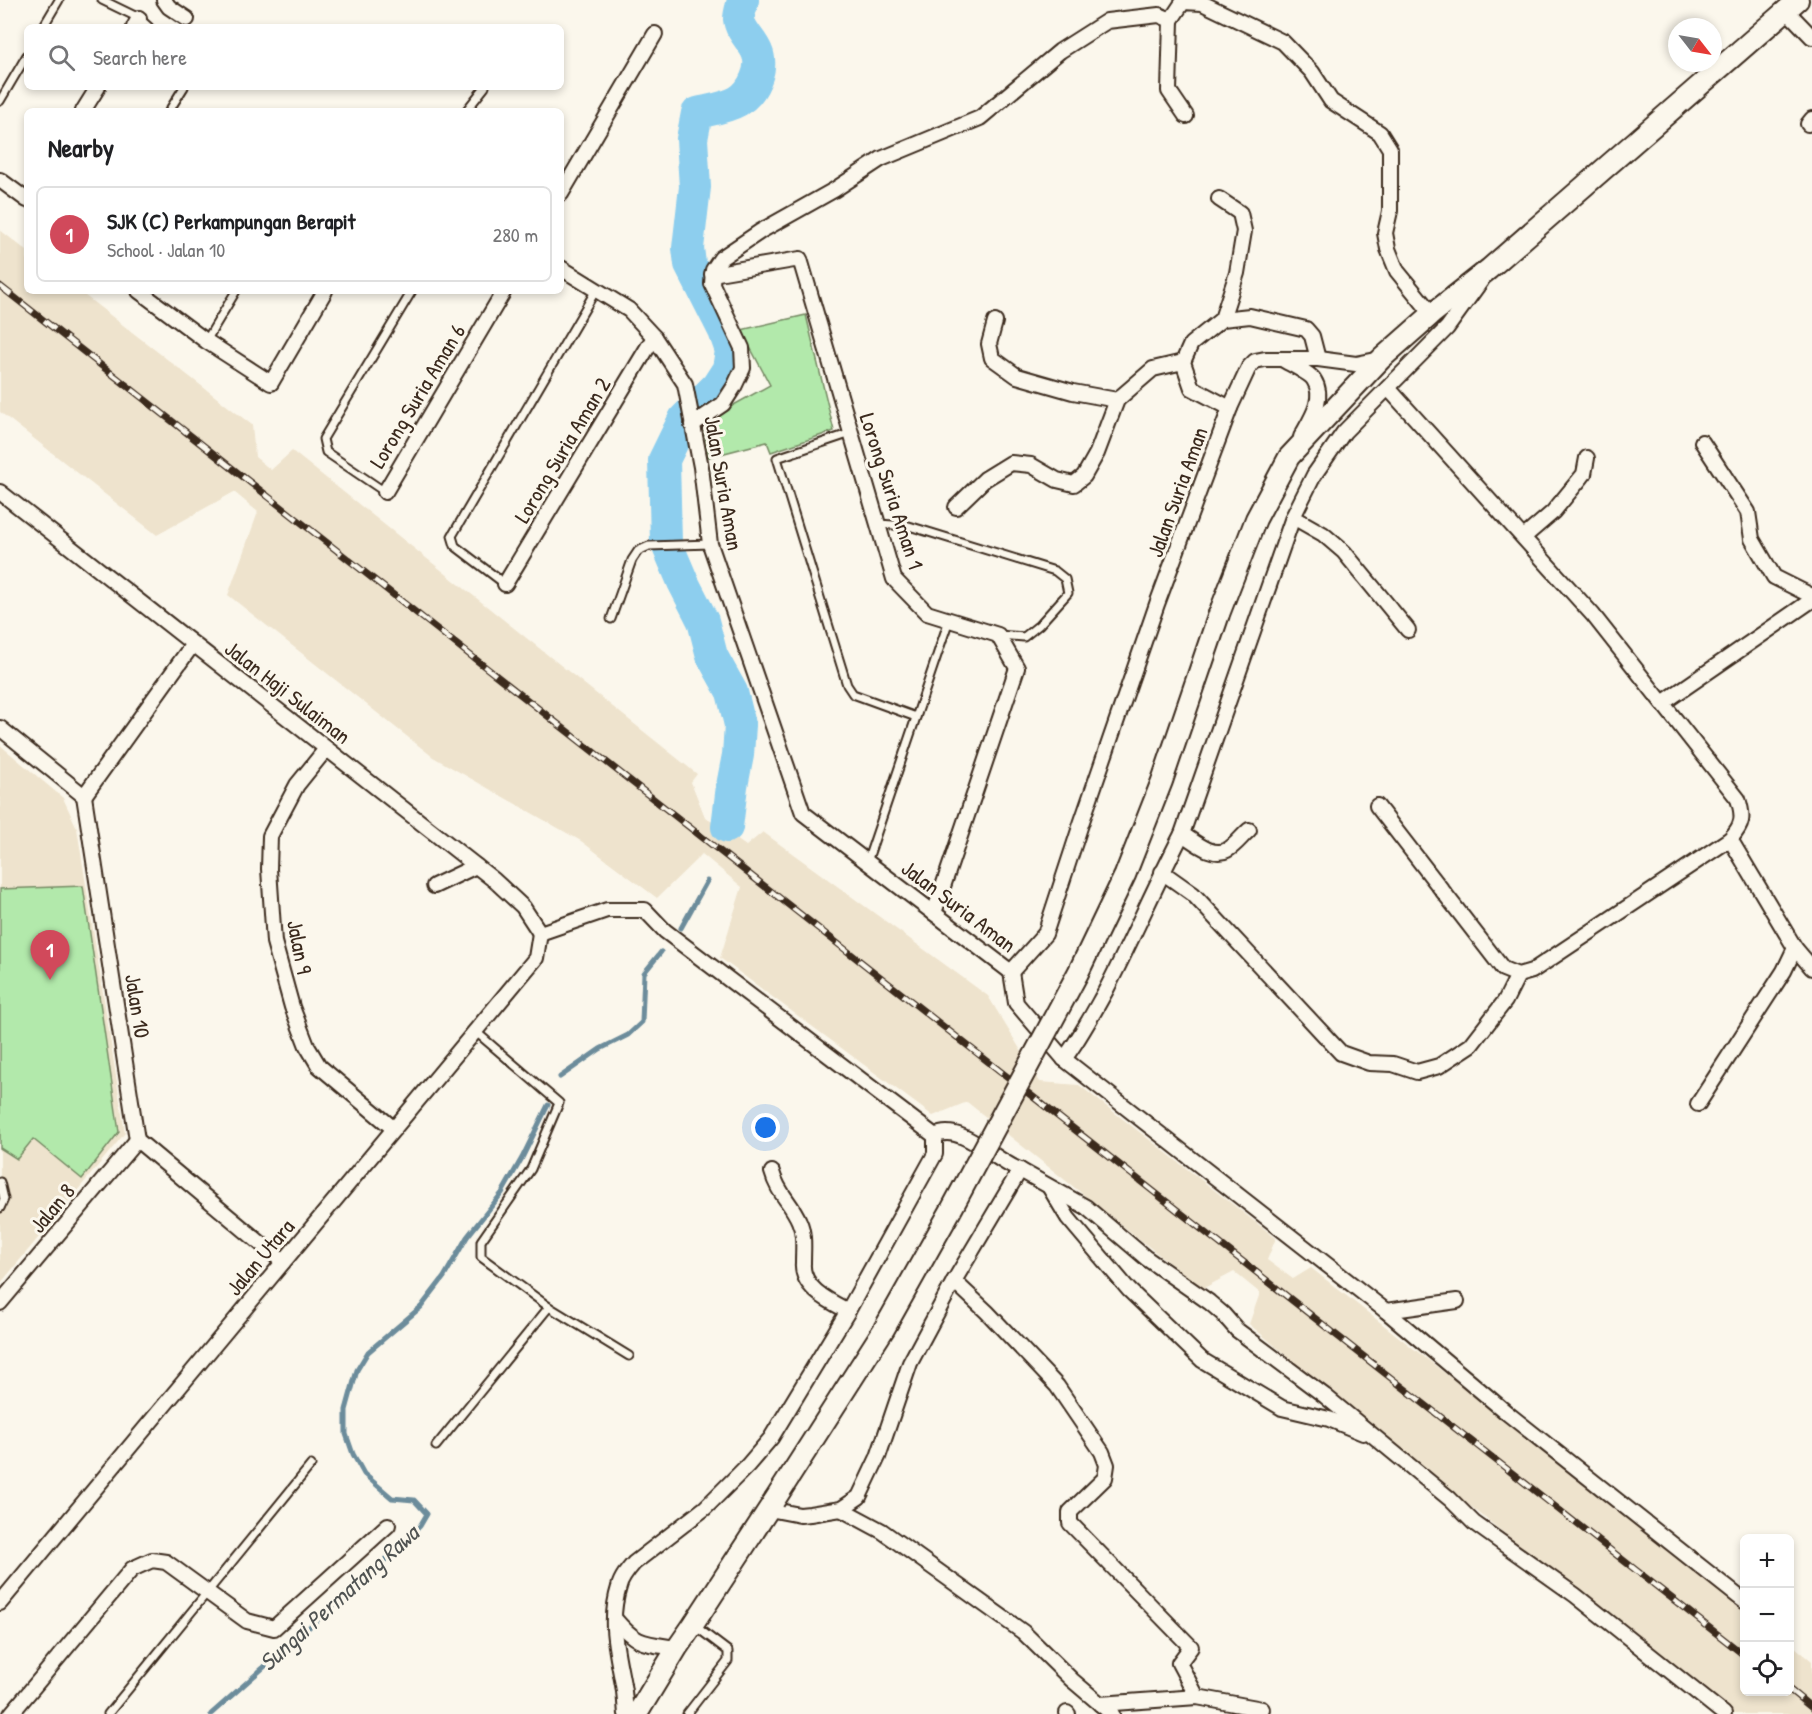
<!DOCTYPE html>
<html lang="en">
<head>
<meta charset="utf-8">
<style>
  body { margin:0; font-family:"Patrick Hand",sans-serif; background:#f6f6f6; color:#202124 }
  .controls { position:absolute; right:18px; bottom:18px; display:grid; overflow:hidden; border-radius:9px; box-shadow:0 3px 9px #0003 }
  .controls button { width:54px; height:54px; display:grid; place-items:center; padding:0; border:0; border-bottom:2px solid #e0e0e0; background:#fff; color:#202124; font:30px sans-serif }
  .compass { position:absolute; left:1668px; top:18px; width:54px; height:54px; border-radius:50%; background:#fff; box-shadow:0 3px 9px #0003; rotate:121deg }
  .you { position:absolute; left:766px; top:1128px; width:21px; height:21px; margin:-15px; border:4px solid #fff; border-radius:50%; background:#1a73e8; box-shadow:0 0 0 9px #1a73e833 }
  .badge { display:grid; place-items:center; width:39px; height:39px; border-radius:50%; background:#d1495b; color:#fff; font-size:20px; font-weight:700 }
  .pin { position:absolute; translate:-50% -50px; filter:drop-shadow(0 2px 3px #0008) }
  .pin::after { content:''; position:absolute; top:32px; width:21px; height:18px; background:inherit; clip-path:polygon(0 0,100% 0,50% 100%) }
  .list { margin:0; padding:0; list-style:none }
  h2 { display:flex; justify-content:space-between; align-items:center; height:78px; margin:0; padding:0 24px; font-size:26px }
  h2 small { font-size:20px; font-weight:400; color:#757577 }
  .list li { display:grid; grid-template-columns:39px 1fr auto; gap:18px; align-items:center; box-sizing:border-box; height:96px; margin:0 12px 12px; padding:0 12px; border:2px solid #e0e0e0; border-radius:9px }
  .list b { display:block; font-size:22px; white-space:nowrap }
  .list p { margin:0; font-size:20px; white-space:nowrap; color:#757577 }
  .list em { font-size:20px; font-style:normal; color:#757577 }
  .icon { flex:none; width:33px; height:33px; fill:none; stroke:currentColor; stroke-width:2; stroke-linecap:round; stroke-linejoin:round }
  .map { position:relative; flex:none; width:1812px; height:1714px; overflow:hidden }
  .search { position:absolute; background:#fff; box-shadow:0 3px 9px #0003; left:24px; top:24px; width:540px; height:66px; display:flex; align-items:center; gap:15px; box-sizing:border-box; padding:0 21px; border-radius:9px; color:#757577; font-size:22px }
  .panel { position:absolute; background:#fff; box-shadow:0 3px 9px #0003; left:24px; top:108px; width:540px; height:186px; border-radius:9px }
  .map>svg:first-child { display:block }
  .built { fill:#eee3cd }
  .green { fill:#b2e9ab; stroke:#768a64; stroke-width:1.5 }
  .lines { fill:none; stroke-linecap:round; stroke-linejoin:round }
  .stream { stroke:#6c8c9b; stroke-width:5 }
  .river { stroke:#8dceee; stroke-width:32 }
  .lane-casing { stroke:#3b2a1e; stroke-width:11 }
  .street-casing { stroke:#3b2a1e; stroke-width:18 }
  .secondary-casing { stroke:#3b2a1e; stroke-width:24 }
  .lane { stroke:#fbf7ec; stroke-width:7 }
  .street { stroke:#fbf7ec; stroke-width:14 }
  .secondary { stroke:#fbf7ec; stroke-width:20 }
  .rail-casing { stroke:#3b2a1e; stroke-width:7 }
  .rail { stroke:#fbf7ec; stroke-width:4.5; stroke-dasharray:14; stroke-linecap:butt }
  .secondary-bridge-casing { stroke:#3b2a1e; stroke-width:24; stroke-linecap:butt }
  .secondary-bridge { stroke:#fbf7ec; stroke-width:20 }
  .labels { text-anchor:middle; stroke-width:6; stroke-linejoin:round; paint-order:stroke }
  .street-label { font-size:22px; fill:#3b2a1e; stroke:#fbf7ec }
  .water-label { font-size:24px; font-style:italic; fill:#505352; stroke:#fbf7ec }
</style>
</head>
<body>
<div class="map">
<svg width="1812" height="1714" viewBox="0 0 1812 1714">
  <rect width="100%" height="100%" fill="#fbf7ec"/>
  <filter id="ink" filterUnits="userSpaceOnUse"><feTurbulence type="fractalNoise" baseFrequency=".0167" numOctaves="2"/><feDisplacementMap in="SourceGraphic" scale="12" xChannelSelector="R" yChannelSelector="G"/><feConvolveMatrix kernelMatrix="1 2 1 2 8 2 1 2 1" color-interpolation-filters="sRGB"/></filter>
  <g filter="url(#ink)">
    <g class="built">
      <polygon points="0,230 27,251 27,291 79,291 252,425 255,457 271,470 292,451 697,774 691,782 705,817 746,846 763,832 988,996 1040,1082 1079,1085 1276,1238 1267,1260 1293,1279 1311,1268 1744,1608 1744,1692 1790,1692 1790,1643 1812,1661 1812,1714 1730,1714 1359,1417 1249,1324 1260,1293 1234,1272 1202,1289 967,1102 933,1116 720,958 742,887 702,854 657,898 581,841 433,757 228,595 258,512 234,492 157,535 0,412"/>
      <polygon points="0,745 63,798 77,828 125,1133 0,1284"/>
    </g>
    <g class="green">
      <polygon points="806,315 834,431 771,452 767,442 709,457 703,422 770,385 741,330"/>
      <polygon points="83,886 119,1132 82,1179 33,1139 17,1159 0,1148 0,889"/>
    </g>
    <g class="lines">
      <g class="stream">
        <polyline points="681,928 707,881"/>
        <polyline points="560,1077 600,1049 628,1035 642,1022 644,973 661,952"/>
        <polyline points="211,1714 393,1553 420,1526 427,1514 414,1500 392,1498 364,1474 353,1454 346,1434 346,1410 357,1370 368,1352 421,1307 444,1277 467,1237 502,1193 522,1158 548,1105"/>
      </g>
      <path class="river" d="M727,827L732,786L738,755L740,725L732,692L712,656L703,621L683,582L666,542L664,460L684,419L717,386L728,369L731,351L724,331L690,264L688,248L695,187L692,139L697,113C710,110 726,108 738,101C753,92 764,68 757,52C753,41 740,31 739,19C739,13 742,5 743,0"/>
      <defs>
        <g id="lane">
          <polyline points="102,0 139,18 149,27"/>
          <polyline points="43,27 59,0"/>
          <polyline points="0,101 27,55"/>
          <polyline points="169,111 184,87"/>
          <polyline points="466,111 485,87"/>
          <polyline points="206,341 236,291"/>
          <polyline points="851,433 777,458 847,685 853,694 916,717"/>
          <polyline points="385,492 326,452 323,439 412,291"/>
          <polyline points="878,524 909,526 1055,571 1065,579 1068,593 1039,625 1024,637 998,635"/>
          <polyline points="505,584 455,546 452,536 596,290"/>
          <polyline points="611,619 632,560 638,551 649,546 710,544"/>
          <polyline points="867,862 949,620"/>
          <polyline points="0,1182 4,1199 0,1208"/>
          <polyline points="549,1307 629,1356"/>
          <polyline points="436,1446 549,1307 481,1257 481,1241 531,1169 559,1103 475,1031"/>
          <polyline points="108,1714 311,1465"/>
          <polyline points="687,1714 728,1661 728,1651 695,1626"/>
        </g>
        <g id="street">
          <polyline points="164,0 169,7 187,19"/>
          <polyline points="1786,10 1812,37"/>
          <polyline points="1171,20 1183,2 1202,3 1283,42 1312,72 1331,101 1380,133 1390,149 1390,211 1385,233 1388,249 1397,271 1432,314"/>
          <polyline points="134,27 139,18"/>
          <polyline points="83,111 98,87"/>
          <polyline points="1808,124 1812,119"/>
          <polyline points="0,180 27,200"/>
          <polyline points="561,194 655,34"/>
          <polyline points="1219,199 1240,213 1244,231 1237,273 1222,319"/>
          <polyline points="561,268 629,310 654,337 685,384 701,467 710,544 803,813 1011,972"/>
          <polyline points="712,274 800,259 894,579 927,613 998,635 1017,668 934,913"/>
          <polyline points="139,291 206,341 271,383 325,291"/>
          <polyline points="995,322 989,344 992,358 1017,376 1073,392 1117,400"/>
          <path d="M1282,359C1290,364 1310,373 1314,380C1326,399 1310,420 1301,437"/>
          <polyline points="1230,408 1192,388 1183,362 1191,344 1222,319 1250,316 1306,329 1312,336 1318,359"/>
          <polyline points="692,425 723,404 734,387 743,368 742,348 712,284 713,270 721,258 761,231 834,190 881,159 980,118 1060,51 1107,21 1159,15 1171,20 1169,91 1186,116"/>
          <polyline points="1702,442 1748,512 1752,539 1774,577 1812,596"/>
          <polyline points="0,492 494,880 523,907 540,933"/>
          <polyline points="385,492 504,291"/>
          <polyline points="956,507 985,479 1011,463 1031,465 1057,480 1074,484 1084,476 1097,453 1117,400 1153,369 1183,362"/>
          <polyline points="1293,517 1323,534 1344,552 1408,630"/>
          <polyline points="1524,537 1553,512 1580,479 1584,474 1587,458"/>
          <polyline points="505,584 654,337"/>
          <polyline points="1664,702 1812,600"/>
          <polyline points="0,728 84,796 137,1140 283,1262"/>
          <polyline points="326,749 297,785 270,836 269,869 274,942 292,1007 307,1046 319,1066 394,1129"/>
          <polyline points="84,796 193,644"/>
          <path d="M1377,806L1503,969L1518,975L1532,971L1730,839C1743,825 1744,817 1738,799L1593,615L1388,388"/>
          <path d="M1182,834C1194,841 1212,858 1227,850C1235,846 1242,836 1249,830"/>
          <polyline points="1730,839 1795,948 1812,968"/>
          <polyline points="1162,872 1193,894 1341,1053 1369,1063 1393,1064 1417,1072 1439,1066 1471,1045 1505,1001 1518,975"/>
          <polyline points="434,886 476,866"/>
          <path d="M540,933L607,910H645L665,931L935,1136V1154L848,1311L771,1438L748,1465L705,1508L634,1563C628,1570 621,1578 619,1587C608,1622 617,1651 623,1685C625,1695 625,1705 626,1714"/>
          <polyline points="1011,972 1045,934 1081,824 1157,604 1230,408 1249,367 1255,361 1265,359 1318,359 1356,364 1381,359"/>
          <polyline points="1011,972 1016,1003 1064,1059 1386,1311 1457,1301"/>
          <path d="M1064,1059C1080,1038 1092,1015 1105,992C1132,940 1155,886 1182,834L1293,517L1314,475L1344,432L1447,328L1481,281"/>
          <polyline points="1698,1104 1784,971 1795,948"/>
          <path d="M935,1136C961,1122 996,1162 1020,1170L1086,1207L1146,1258L1209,1302L1223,1314L1237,1330L1325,1396L1450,1499L1474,1523L1575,1595L1724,1714"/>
          <path d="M772,1172C778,1194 791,1202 799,1221C805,1234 803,1248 803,1263C801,1288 829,1301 848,1311"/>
          <polyline points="1050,1188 1068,1218 1129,1290 1202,1360 1282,1408 1329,1419 1363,1433"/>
          <polyline points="954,1281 987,1312 1057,1386 1102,1452 1107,1465 1105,1478 1070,1512 1070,1523 1191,1647 1179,1663 1197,1697"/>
          <polyline points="0,1303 137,1140"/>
          <polyline points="1386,1311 1507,1413 1744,1601"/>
          <polyline points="769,1509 800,1515 810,1514 841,1509 859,1497 878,1457 910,1363 954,1281 1020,1170"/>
          <polyline points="841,1509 882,1531 1023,1632 1072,1680 1112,1714"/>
          <polyline points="0,1603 536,958 540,933"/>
          <path d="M614,1618C637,1645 642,1643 677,1648"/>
          <polyline points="1100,1704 1197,1697 1262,1709"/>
          <polyline points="1067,1713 1068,1714"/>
          <polyline points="11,1714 132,1569 152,1560 166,1562 247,1621 274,1628 388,1525"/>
        </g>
        <g id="secondary">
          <polyline points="1219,614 1256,519 1289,457 1381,359 1432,314 1489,269 1798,0"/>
          <polyline points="637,1714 677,1648 693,1625 774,1501"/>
        </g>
      </defs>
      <use href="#lane" class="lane-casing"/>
      <use href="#street" class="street-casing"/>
      <use href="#secondary" class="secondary-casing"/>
      <use href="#lane" class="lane"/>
      <use href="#street" class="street"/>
      <use href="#secondary" class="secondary"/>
      <defs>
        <g id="rail">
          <polyline points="0,286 1744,1655"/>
          <polyline points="1790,1690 1812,1708"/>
        </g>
      </defs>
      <use href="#rail" class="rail-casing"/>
      <use href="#rail" class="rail"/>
      <defs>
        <polyline id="secondary-bridge" points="774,1501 884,1329 951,1210 1078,973 1125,875 1162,781 1219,614"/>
      </defs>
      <use href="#secondary-bridge" class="secondary-bridge-casing"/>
      <use href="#secondary-bridge" class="secondary-bridge"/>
    </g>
  </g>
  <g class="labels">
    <g class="street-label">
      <text transform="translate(417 396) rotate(-59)" y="8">Lorong Suria Aman 6</text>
      <text transform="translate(562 450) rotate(-59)" y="8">Lorong Suria Aman 2</text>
      <text transform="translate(724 483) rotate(80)" y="8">Jalan Suria Aman</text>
      <text transform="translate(892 491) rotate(72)" y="8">Lorong Suria Aman 1</text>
      <text transform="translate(1177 492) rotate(-70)" y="8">Jalan Suria Aman</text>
      <text transform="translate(288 692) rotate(38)" y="8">Jalan Haji Sulaiman</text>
      <text transform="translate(959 906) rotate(37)" y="8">Jalan Suria Aman</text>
      <text transform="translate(300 947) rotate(79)" y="8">Jalan 9</text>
      <text transform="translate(138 1006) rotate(81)" y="8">Jalan 10</text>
      <text transform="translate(52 1208) rotate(-50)" y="8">Jalan 8</text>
      <text transform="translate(260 1257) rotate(-50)" y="8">Jalan Utara</text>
    </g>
    <g class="water-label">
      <text transform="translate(339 1598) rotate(-42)" y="8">Sungai Permatang Rawa</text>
    </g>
  </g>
</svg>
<div class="controls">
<button>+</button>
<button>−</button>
<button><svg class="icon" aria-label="locate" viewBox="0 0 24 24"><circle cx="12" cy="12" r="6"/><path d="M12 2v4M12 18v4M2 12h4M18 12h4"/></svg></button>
</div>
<svg class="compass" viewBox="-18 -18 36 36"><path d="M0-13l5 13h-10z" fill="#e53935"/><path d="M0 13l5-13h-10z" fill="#757577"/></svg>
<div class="you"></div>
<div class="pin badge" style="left:50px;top:980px">1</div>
<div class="search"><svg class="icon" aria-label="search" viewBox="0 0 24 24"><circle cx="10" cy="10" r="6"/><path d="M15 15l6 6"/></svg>Search here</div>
<section class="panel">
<h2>Nearby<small></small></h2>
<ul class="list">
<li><span class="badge">1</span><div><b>SJK (C) Perkampungan Berapit</b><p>School · Jalan 10</p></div><em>280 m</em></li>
</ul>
</section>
</div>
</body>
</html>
